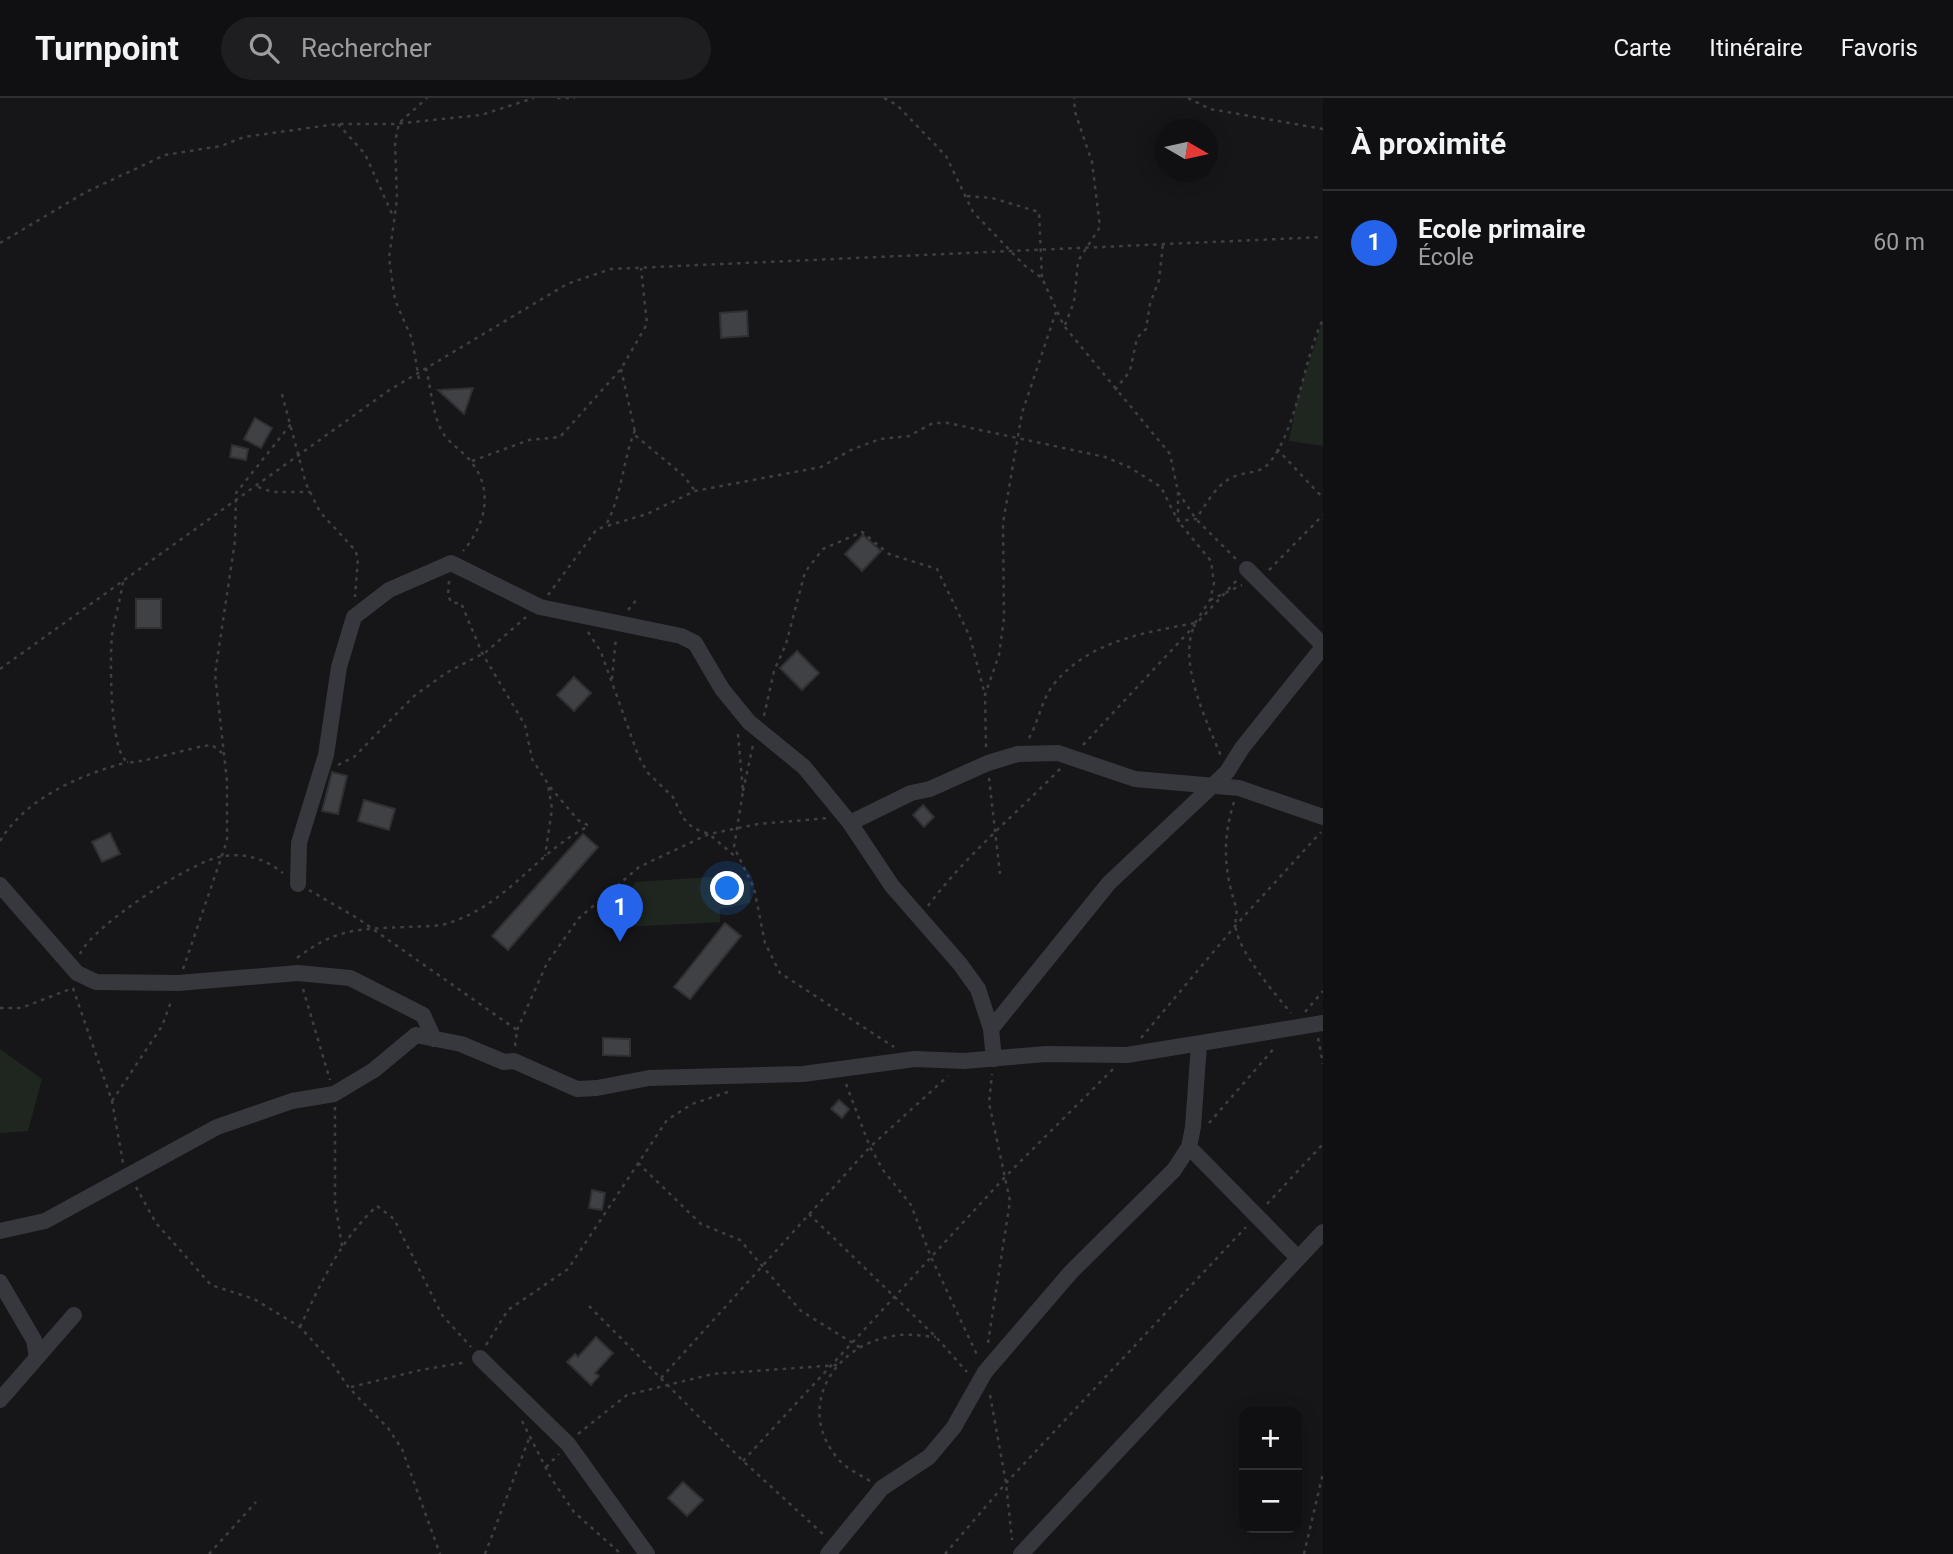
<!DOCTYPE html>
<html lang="fr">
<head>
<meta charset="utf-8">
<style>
  body { margin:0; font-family:Roboto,sans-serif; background:#1e1e20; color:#f1f3f6 }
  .controls { position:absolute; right:21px; bottom:21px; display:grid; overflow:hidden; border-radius:14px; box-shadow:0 4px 18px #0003 }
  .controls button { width:63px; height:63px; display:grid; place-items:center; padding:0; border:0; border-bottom:2px solid #303032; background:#101012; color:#f1f3f6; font:35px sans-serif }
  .compass { position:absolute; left:1155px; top:21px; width:63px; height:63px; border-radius:50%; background:#101012; box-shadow:0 4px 18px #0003; rotate:99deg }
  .you { position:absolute; left:728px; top:791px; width:24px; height:24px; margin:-18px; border:5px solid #fff; border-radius:50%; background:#1a73e8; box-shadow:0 0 0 10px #1a73e833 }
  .badge { display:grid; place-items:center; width:46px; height:46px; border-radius:50%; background:#2563eb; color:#fff; font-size:23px; font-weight:700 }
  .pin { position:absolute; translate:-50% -58px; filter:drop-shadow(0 2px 4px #0008) }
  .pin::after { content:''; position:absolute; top:37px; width:24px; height:21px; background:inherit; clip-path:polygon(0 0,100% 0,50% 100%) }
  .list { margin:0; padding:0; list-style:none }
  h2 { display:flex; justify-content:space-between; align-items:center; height:91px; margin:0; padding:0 28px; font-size:30px }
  h2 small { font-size:23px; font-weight:400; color:#9c9d9f }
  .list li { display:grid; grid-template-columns:46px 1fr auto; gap:21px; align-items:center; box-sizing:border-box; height:105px; padding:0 28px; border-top:2px solid #303032 }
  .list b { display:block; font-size:26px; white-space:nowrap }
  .list p { margin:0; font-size:23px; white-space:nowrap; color:#9c9d9f }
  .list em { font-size:23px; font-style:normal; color:#9c9d9f }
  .icon { flex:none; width:38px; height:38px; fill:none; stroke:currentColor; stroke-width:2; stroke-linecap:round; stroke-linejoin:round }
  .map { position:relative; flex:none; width:1323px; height:1456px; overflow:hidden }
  header { display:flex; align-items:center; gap:42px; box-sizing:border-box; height:98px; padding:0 35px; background:#101012; border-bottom:2px solid #303032 }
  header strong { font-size:33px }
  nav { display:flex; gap:38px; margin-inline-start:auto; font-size:24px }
  .search { width:490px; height:63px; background:#1e1e20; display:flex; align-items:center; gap:18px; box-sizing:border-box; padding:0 24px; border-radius:38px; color:#9c9d9f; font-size:26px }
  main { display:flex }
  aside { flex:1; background:#101012 }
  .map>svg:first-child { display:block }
  .green { fill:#1e261f }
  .building { fill:#404145; stroke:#303034; stroke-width:2 }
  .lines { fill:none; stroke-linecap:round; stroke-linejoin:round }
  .path { stroke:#3d3f44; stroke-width:2.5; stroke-dasharray:3.5 5; stroke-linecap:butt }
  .minor { stroke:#37383d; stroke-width:16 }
</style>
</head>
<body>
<header>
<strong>Turnpoint</strong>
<div class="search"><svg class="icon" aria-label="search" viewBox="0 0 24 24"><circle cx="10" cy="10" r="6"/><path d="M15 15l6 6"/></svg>Rechercher</div>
<nav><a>Carte</a><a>Itinéraire</a><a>Favoris</a></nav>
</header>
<main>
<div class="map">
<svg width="1323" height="1456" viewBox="0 0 1323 1456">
  <rect width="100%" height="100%" fill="#161618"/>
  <g class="green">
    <polygon points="1323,221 1323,348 1289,343 1297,302"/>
    <polygon points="710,779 750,783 750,805 720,811 720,824 625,829 624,809 635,784"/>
    <polygon points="0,951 42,981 28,1033 0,1035"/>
  </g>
  <g class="building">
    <polygon points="747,213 748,238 721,240 720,215"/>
    <polygon points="473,290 464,316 438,292"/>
    <polygon points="255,320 272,330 261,350 244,341"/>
    <polygon points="232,347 248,351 246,362 230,359"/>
    <polygon points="863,437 881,453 862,473 845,456"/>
    <rect x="136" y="501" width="25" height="29"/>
    <polygon points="797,553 819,575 802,592 780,570"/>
    <polygon points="574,579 591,595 574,613 557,597"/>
    <polygon points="332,674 347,678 338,716 322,713"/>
    <polygon points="364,702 395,711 389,732 358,723"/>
    <polygon points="923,707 934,719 924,729 913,717"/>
    <polygon points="110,735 120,756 102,764 92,744"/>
    <polygon points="583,736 598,749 508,852 492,838"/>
    <polygon points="725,825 741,838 690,901 674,889"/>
    <polygon points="603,940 630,941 630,958 603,957"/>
    <polygon points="839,1002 849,1011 842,1020 831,1011"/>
    <polygon points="592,1092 605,1095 602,1112 589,1110"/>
    <polygon points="596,1239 613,1255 595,1275 599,1278 591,1287 567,1264 575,1256 578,1259"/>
    <polygon points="683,1384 703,1402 687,1418 668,1400"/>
  </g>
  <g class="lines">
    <g class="path">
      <polyline points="557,0 575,0"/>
      <polyline points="884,0 897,7 946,58 973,114 1024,167 1042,180 1064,228 1170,356 1178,394 1196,421 1236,461"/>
      <polyline points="1188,0 1210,11 1323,31"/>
      <polyline points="338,26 365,56 393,118"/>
      <polyline points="967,98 992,100 1039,114 1042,180"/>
      <polyline points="0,145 86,94 165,57 221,48 244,39 337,26 394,26 481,17 534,0"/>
      <polyline points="1065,227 1074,204 1078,163 1100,129 1092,64 1075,14 1074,0"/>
      <path d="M426,270C431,290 433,322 445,338C453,348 465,355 472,365C494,393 485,428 463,453"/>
      <polyline points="621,271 636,338 684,378 695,393"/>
      <polyline points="419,281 412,241 395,202 389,160 397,101 395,44 399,25 427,0"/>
      <polyline points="1115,292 1130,273 1137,240 1146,231 1150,206 1159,182 1163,146"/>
      <polyline points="282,296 306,386 320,414 355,452 358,460 355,499"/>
      <polyline points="1277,351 1323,400"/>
      <polyline points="472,363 529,342 560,339 621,271 647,226 641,170"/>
      <polyline points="258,389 272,394 310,394"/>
      <polyline points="1178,394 1178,423 1211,463 1214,485 1210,502 1195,525"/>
      <path d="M607,425C622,396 623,362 635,332"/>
      <polyline points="1269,472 1323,417"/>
      <polyline points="449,483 448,498 452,505 461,505 482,555 525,627 532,661 548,686 552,711 545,758"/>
      <path d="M123,484C120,502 115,520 112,537C110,556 109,656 128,664C137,667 194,648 212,647L222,655"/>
      <path d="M548,497L597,431L647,416L695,393L821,369L851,352L880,341L909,338L933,325H948L1105,359L1129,369L1161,389L1178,423L1196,421C1205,408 1216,387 1231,380C1244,373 1260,377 1270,364C1298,329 1303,262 1323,221"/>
      <polyline points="1210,502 1242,487"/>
      <polyline points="628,512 638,500"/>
      <path d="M1193,531C1179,567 1207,624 1221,658"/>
      <polyline points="588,534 601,554 638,657 647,674 673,699 683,720 693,730 709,736 737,760"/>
      <polyline points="0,571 388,293 567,186 611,171 1323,139"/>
      <polyline points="612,581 616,539"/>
      <polyline points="764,618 774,573 786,546 805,474 823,451 862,434 889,456 937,471 970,539 985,597"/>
      <polyline points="738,636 743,693 734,749 754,790 765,845 780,875 894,949"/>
      <path d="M1029,640C1039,623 1042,600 1054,586C1089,543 1143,535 1195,525"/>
      <polyline points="1083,647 1238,481"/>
      <polyline points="986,649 985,597 999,557 1004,520 1003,425 1022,315 1056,214"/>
      <polyline points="338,667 354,659 414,598 446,575 486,554 526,519"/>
      <polyline points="989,680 1000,776"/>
      <polyline points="550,689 578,722 589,728"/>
      <polyline points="743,693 753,647"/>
      <path d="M1234,704C1222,742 1224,773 1236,809C1238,817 1234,823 1236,831C1240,855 1275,896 1291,915"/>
      <path d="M0,743C27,699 80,677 128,664"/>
      <polyline points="309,792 357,820 517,932 515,948"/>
      <path d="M928,808C966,757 1016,716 1061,670"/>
      <path d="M80,856C91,829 194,761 224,758C247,755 265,761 283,775"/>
      <path d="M297,860C336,830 359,831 407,829C421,828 436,829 449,825C510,805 536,754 589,728"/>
      <polyline points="183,871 227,743 227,683 215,576 235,443 236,395 291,326"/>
      <polyline points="73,890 112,1003 123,1065"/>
      <polyline points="303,891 330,982"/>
      <polyline points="0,910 21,910 73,890"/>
      <polyline points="1305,914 1323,893"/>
      <polyline points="517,932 547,865 579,820 639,769 709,736 758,726 829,720"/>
      <polyline points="1141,940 1236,827 1321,734"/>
      <polyline points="1318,940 1323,966"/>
      <polyline points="846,986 870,1049 883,1072 911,1107 931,1159 978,1259"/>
      <polyline points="112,1003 162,928 172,901"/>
      <polyline points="335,1009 335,1104 342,1148"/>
      <polyline points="1209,1025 1276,948"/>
      <polyline points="638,1065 701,1126 740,1142 801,1213 861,1250"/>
      <polyline points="136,1089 156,1125 211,1187 254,1201 300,1229 330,1262 349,1290 388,1330 402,1351 440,1456"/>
      <polyline points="1267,1106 1323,1046"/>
      <polyline points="809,1116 936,1239 967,1274"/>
      <polyline points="589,1208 743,1363 825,1438"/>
      <path d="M300,1229C321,1185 340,1142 377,1108L394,1121L442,1217L471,1249"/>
      <polyline points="988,1245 1010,1103 989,1005 992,976"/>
      <polyline points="486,1247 508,1212 568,1171 667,1022 692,1006 728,994"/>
      <polyline points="661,1280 870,1049 948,978"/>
      <polyline points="351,1289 421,1272 467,1264"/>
      <polyline points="990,1297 1006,1385 1012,1442"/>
      <polyline points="522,1323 551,1380 574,1414 621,1456"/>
      <polyline points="578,1336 627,1297 713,1276 838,1267"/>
      <polyline points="743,1363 1005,1079 1113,971"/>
      <polyline points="546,1369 559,1356"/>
      <path d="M870,1383C859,1376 847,1371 839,1362C794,1311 833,1247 893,1238C907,1235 922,1238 936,1239"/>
      <polyline points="209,1456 256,1404"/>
      <polyline points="485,1456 530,1338"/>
      <polyline points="945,1456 1006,1385 1246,1129"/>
      <polyline points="1304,1456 1323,1375"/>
    </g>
    <g class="minor">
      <polyline points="1247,471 1323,547"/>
      <polyline points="850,725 911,695 930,691 988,665 1018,656 1058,655 1135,681 1239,690 1323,719"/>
      <polyline points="298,786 299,745 326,657 339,569 354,519 389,492 451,465 540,509 681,538 695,545 722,591 749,624 804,669 850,725 892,788 960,866 978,891 991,931 994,961"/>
      <polyline points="0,787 77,875 96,884 178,885 298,875 350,880 423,917 434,941"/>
      <polyline points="991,931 1109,785 1227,674 1242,650 1323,549"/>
      <polyline points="1199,946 1193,1029 1189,1049 1298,1160"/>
      <polyline points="0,1133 45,1123 217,1029 292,1003 334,996 374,972 416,937 461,946 504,964 514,963 577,991 597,990 649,980 803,976 915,961 964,963 1046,956 1127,957 1323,925"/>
      <polyline points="0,1184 34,1242 37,1259"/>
      <polyline points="480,1260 568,1346 647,1456"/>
      <polyline points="0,1302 74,1217"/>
      <polyline points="828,1456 882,1390 929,1359 954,1329 985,1274 1071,1174 1174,1072 1189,1049"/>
      <polyline points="1021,1456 1323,1134"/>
    </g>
  </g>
</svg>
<div class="controls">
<button>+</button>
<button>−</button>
</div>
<svg class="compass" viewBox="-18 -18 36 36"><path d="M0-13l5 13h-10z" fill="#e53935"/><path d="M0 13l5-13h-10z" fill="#9c9d9f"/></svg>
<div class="you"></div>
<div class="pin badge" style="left:620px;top:844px">1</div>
</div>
<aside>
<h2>À proximité<small></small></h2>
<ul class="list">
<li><span class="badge">1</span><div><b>Ecole primaire</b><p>École</p></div><em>60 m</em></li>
</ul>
</aside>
</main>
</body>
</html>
